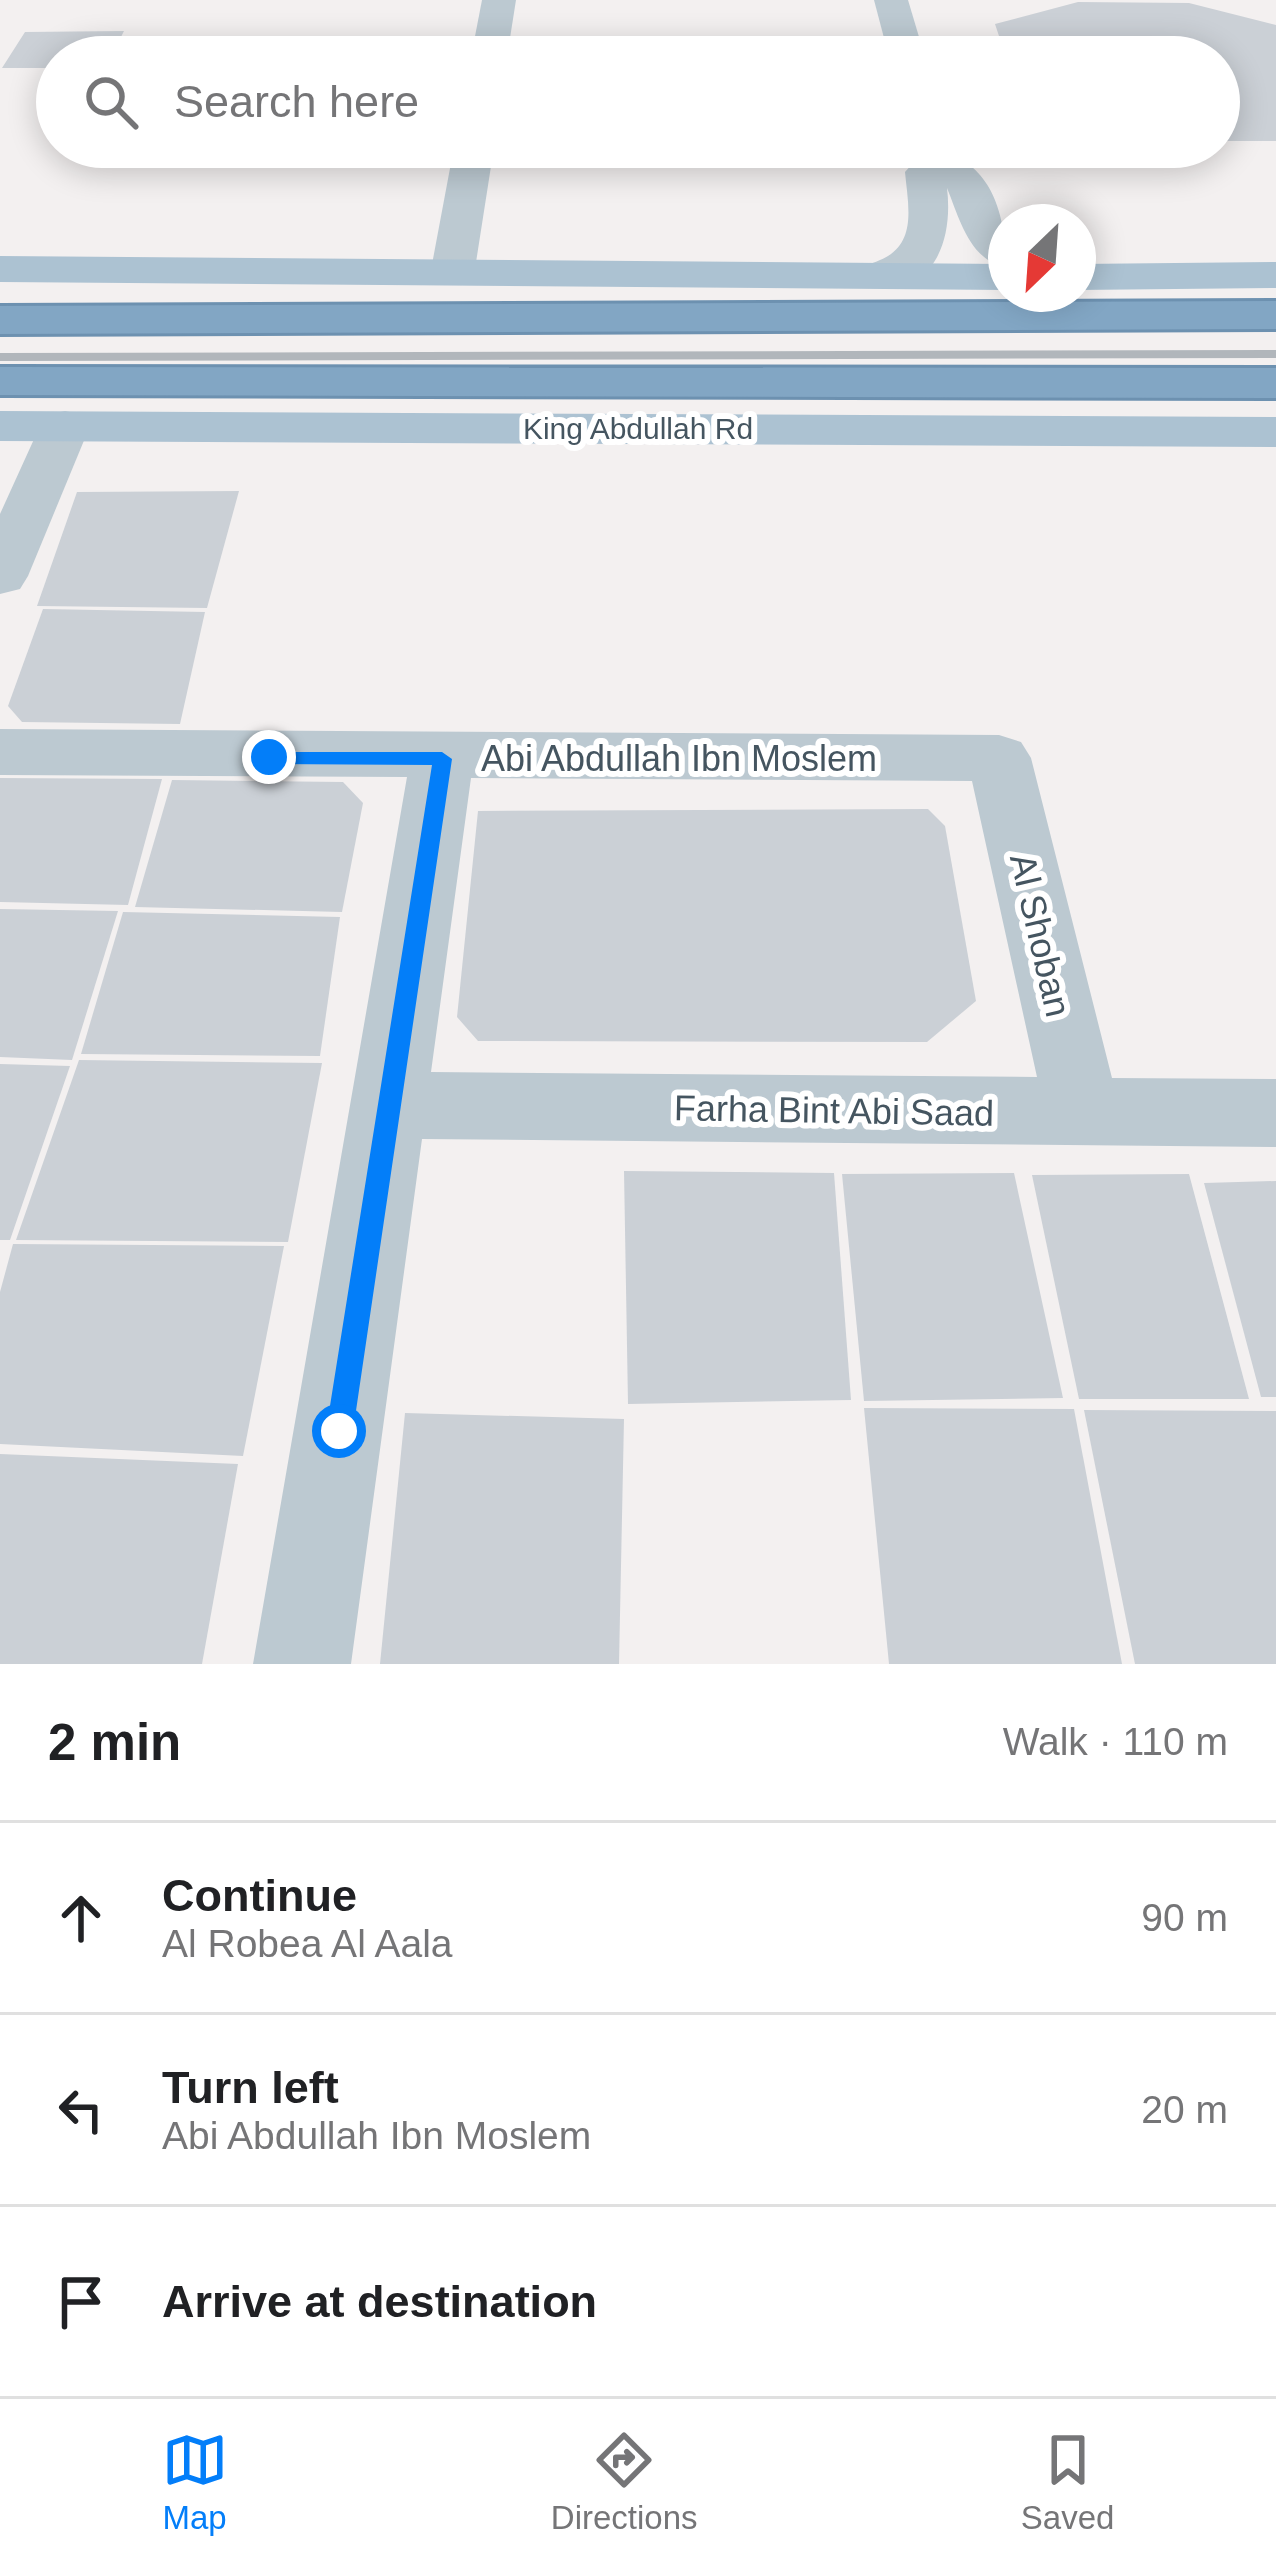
<!DOCTYPE html>
<html lang="en">
<head>
<meta charset="utf-8">
<style>
  body { margin:0; font-family:Helvetica,sans-serif; background:#f2f2f2; color:#202124 }
  .compass { position:absolute; left:988px; top:204px; width:108px; height:108px; border-radius:50%; background:#fff; box-shadow:0 6px 30px #0003; rotate:205deg }
  .stop { position:absolute; width:36px; height:36px; margin:-27px; border:9px solid #037ef9; border-radius:50%; background:#fff }
  .stop.end { background:#037ef9; border-color:#fff; box-shadow:0 3px 12px #0008 }
  .list { margin:0; padding:0; list-style:none }
  h2 { display:flex; justify-content:space-between; align-items:center; height:156px; margin:0; padding:0 48px; font-size:51px }
  h2 small { font-size:39px; font-weight:400; color:#757577 }
  .list li { display:grid; grid-template-columns:78px 1fr auto; gap:36px; align-items:center; box-sizing:border-box; height:192px; padding:0 48px; border-top:3px solid #e0e0e0 }
  .list b { display:block; font-size:45px; white-space:nowrap }
  .list p { margin:0; font-size:39px; white-space:nowrap; color:#757577 }
  .list em { font-size:39px; font-style:normal; color:#757577 }
  .icon { flex:none; width:66px; height:66px; fill:none; stroke:currentColor; stroke-width:2; stroke-linecap:round; stroke-linejoin:round }
  .map { position:relative; flex:none; width:1276px; height:1664px; overflow:hidden }
  .search { position:absolute; background:#fff; box-shadow:0 6px 30px #0003; left:36px; right:36px; top:36px; height:132px; display:flex; align-items:center; gap:30px; box-sizing:border-box; padding:0 42px; border-radius:66px; color:#757577; font-size:45px }
  .sheet { height:732px; background:#fff }
  nav { display:flex; justify-content:space-around; align-items:center; box-sizing:border-box; height:168px; border-top:3px solid #e0e0e0; background:#fff; font-size:33px; color:#757577 }
  nav a { display:grid; justify-items:center; gap:6px }
  nav .on { color:#037ef9 }
  .map>svg:first-child { display:block }
  .building { fill:#cbd0d6 }
  .lines { fill:none; stroke-linecap:round; stroke-linejoin:round }
  .highway-casing { stroke:#6d91b0; stroke-width:6 }
  .minor { fill:#bcc9d1; fill-rule:evenodd }
  .major { fill:#acc2d2; fill-rule:evenodd }
  .highway { fill:#82a6c4; fill-rule:evenodd }
  .rail { stroke:#b1b6bb; stroke-width:8 }
  .route { fill:#037ef9 }
  .labels { text-anchor:middle; stroke-width:12; stroke-linejoin:round; paint-order:stroke }
  .far-street-label { font-size:30px; fill:#455560; stroke:#fff }
  .street-label { font-size:36px; fill:#455560; stroke:#fff }
</style>
</head>
<body>
<div class="map">
<svg width="1276" height="1664" viewBox="0 0 1276 1664">
  <rect width="100%" height="100%" fill="#f3f0f0"/>
  <g class="building">
    <polygon points="1078,2 1189,3 1276,25 1276,141 1219,141 1219,57 1006,57 995,24"/>
    <polygon points="124,31 111,57 57,57 57,68 2,68 25,32"/>
    <polygon points="318,52 316,57 222,57 222,53"/>
    <polygon points="609,147 846,147 846,151 614,164"/>
    <polygon points="239,491 207,608 37,606 77,492"/>
    <polygon points="43,609 205,612 180,724 22,722 8,706"/>
    <polygon points="0,778 162,779 128,905 0,902"/>
    <polygon points="172,780 343,782 363,803 342,912 135,907"/>
    <polygon points="928,809 945,826 976,1001 927,1042 478,1041 457,1017 478,811"/>
    <polygon points="0,909 118,911 72,1060 0,1057"/>
    <polygon points="123,912 340,917 320,1056 81,1054"/>
    <polygon points="79,1060 322,1063 288,1242 16,1240"/>
    <polygon points="0,1064 70,1066 10,1240 0,1240"/>
    <polygon points="624,1171 834,1173 851,1400 628,1404"/>
    <polygon points="1014,1173 1063,1398 864,1401 842,1174"/>
    <polygon points="1189,1174 1249,1399 1079,1399 1032,1175"/>
    <polygon points="1276,1181 1276,1397 1261,1397 1204,1183"/>
    <polygon points="13,1244 284,1246 243,1456 0,1444 0,1292"/>
    <polygon points="864,1408 1074,1409 1122,1664 889,1664"/>
    <polygon points="1084,1410 1276,1411 1276,1664 1135,1664"/>
    <polygon points="405,1413 624,1419 619,1664 380,1664"/>
    <polygon points="0,1454 238,1464 202,1664 0,1664"/>
  </g>
  <g class="lines">
    <defs>
      <g id="highway">
        <polygon points="1276,301 1276,329 0,334 0,306"/>
        <polygon points="0,367 1276,368 1276,398 0,395"/>
      </g>
    </defs>
    <use href="#highway" class="highway-casing"/>
    <g class="minor">
      <polygon points="482,0 516,0 507,57 471,57"/>
      <polygon points="874,0 908,0 925,57 889,57"/>
      <polygon points="454,147 494,147 474,275 468,284 436,284 430,275"/>
      <path d="M936,149C993,163 1006,215 1006,268C969,259 960,220 947,188C954,245 930,302 862,285L856,276C863,265 869,265 880,260C918,244 908,206 905,172L922,153Z"/>
      <polygon points="65,411 83,415 90,426 28,576 20,589 0,594 0,514 40,426 47,415"/>
      <path d="M0,729L999,735L1021,742L1031,758L1112,1078L1276,1079V1147L422,1139L351,1664H253L407,777L0,775ZM471,778L972,781L1037,1077L431,1072Z"/>
    </g>
    <g class="major">
      <polygon points="0,256 1006,264 1006,290 0,282"/>
      <polygon points="1276,262 1276,288 1078,290 1078,264"/>
      <polygon points="0,411 1276,417 1276,447 0,441"/>
    </g>
    <use href="#highway" class="highway"/>
    <polyline class="rail" points="0,357 1276,354"/>
  </g>
  <polygon class="route" points="263,752 442,752 452,759 353,1431 339,1445 326,1431 432,765 269,764 260,757"/>
  <g class="labels">
    <g class="far-street-label">
      <text x="638" y="439">King Abdullah Rd</text>
    </g>
    <g class="street-label">
      <text x="679" y="771">Abi Abdullah Ibn Moslem</text>
      <text transform="translate(1041 935) rotate(77)" y="13">Al Shoban</text>
      <text transform="translate(834 1110) rotate(1)" y="13">Farha Bint Abi Saad</text>
    </g>
  </g>
</svg>
<svg class="compass" viewBox="-18 -18 36 36"><path d="M0-13l5 13h-10z" fill="#e53935"/><path d="M0 13l5-13h-10z" fill="#757577"/></svg>
<div class="stop" style="left:339px;top:1431px"></div>
<div class="stop end" style="left:269px;top:757px"></div>
<div class="search"><svg class="icon" aria-label="search" viewBox="0 0 24 24"><circle cx="10" cy="10" r="6"/><path d="M15 15l6 6"/></svg>Search here</div>
</div>
<section class="sheet">
<h2>2 min<small>Walk · 110 m</small></h2>
<ul class="list">
<li><svg class="icon" aria-label="ahead" viewBox="0 0 24 24"><path d="M12 20V5M6 11l6-6 6 6"/></svg><div><b>Continue</b><p>Al Robea Al Aala</p></div><em>90 m</em></li>
<li><svg class="icon" aria-label="left" viewBox="0 0 24 24"><path d="M17 20v-9H6M10 6l-5 5 5 5"/></svg><div><b>Turn left</b><p>Abi Abdullah Ibn Moslem</p></div><em>20 m</em></li>
<li><svg class="icon" aria-label="arrive" viewBox="0 0 24 24"><path d="M6 21V4h12l-3 4 3 4H6"/></svg><div><b>Arrive at destination</b></div></li>
</ul>
</section>
<nav>
<a class="on"><svg class="icon" aria-label="map" viewBox="0 0 24 24"><path d="M3 6l6-2 6 2 6-2v14l-6 2-6-2-6 2zM9 4v14M15 6v14"/></svg>Map</a>
<a><svg class="icon" aria-label="directions" viewBox="0 0 24 24"><path d="M12 3l9 9-9 9-9-9zM9 14v-3h6M13 9l2 2-2 2"/></svg>Directions</a>
<a><svg class="icon" aria-label="saved" viewBox="0 0 24 24"><path d="M7 4h10v16l-5-4-5 4z"/></svg>Saved</a>
</nav>
</body>
</html>
